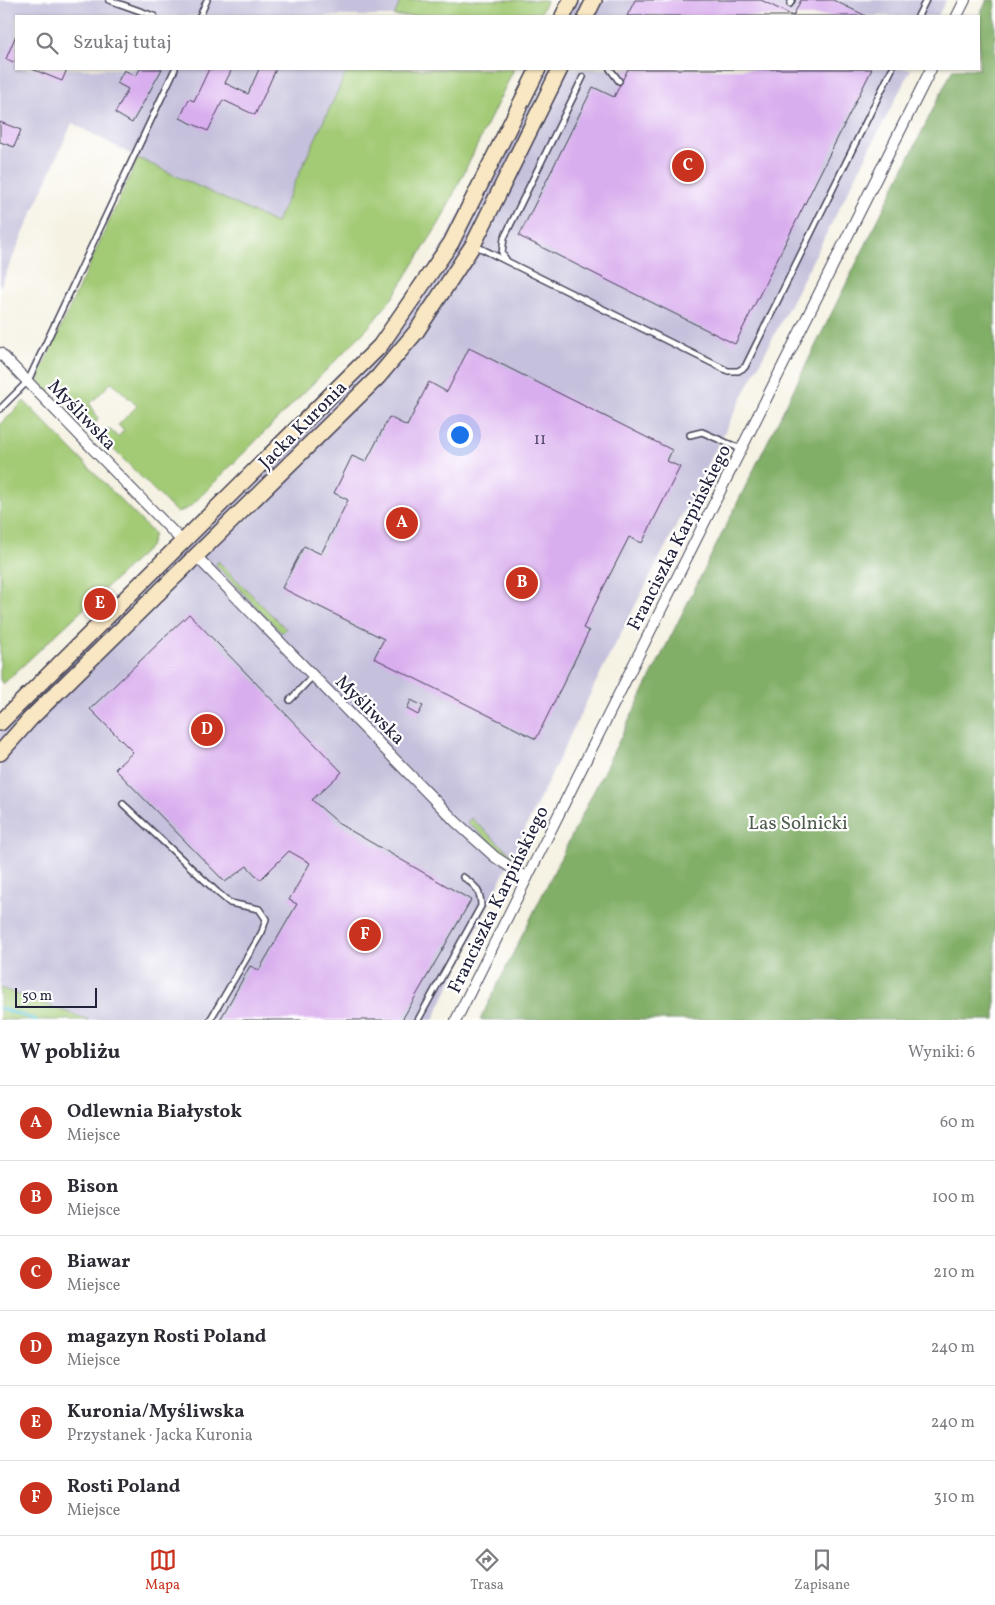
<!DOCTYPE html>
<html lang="pl">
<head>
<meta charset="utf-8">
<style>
  body { margin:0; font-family:Vollkorn,serif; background:#f7f7f7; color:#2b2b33 }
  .scale { position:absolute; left:15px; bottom:12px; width:82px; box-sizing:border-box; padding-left:5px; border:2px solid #22223b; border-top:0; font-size:14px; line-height:18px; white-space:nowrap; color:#22223b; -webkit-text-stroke:4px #fff; paint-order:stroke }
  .you { position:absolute; left:459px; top:434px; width:18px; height:18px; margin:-12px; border:4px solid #fff; border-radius:50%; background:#1a73e8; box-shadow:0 0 0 8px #1a73e833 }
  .badge { display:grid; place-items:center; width:32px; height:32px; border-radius:50%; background:#c8321e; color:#fff; font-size:16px; font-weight:700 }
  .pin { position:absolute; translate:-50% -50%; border:2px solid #fff; box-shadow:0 1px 5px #0006 }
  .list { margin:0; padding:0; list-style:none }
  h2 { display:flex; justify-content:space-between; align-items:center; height:65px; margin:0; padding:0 20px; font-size:21px }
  h2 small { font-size:16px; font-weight:400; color:#7c7c81 }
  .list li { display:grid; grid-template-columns:32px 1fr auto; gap:15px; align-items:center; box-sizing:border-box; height:75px; padding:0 20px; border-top:1px solid #e1e1e2 }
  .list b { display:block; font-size:19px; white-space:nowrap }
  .list p { margin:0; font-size:16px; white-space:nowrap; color:#7c7c81 }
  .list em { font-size:16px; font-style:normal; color:#7c7c81 }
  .icon { flex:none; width:28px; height:28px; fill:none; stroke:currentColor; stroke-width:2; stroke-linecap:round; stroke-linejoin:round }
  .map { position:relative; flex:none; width:995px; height:1020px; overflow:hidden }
  .search { position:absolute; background:#fff; box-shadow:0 1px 4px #0004; left:15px; right:15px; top:15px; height:55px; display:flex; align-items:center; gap:12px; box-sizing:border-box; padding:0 18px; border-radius:0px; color:#7c7c81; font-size:19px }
  .sheet { height:515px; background:#fff }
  nav { display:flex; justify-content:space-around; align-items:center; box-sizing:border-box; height:70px; border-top:1px solid #e1e1e2; background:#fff; font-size:14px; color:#7c7c81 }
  nav a { display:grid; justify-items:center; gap:2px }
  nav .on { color:#c8321e }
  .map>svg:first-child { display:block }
  .industrial { fill:#c5c0db }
  .green { fill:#a3cb76; stroke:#627658 }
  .forest { fill:#82af67; stroke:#526851 }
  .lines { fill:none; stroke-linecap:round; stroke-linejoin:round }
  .stream { stroke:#57c2d2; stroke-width:3 }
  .building { fill:#d9aeee }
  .lane-casing { stroke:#424154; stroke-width:8 }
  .street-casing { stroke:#424154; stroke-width:12 }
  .secondary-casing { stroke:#424154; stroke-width:18 }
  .lane { stroke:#fff; stroke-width:5 }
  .street { stroke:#fff; stroke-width:10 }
  .secondary { stroke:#f9e7c3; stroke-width:15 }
  .labels { text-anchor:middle; stroke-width:4.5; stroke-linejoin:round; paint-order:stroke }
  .number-label { font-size:16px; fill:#504568 }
  .street-label { font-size:19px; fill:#22223b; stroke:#fff }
  .park-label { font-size:19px; fill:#4f5d50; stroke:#fff }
</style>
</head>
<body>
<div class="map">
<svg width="995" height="1020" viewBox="0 0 995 1020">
  <rect width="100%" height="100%" fill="#fff"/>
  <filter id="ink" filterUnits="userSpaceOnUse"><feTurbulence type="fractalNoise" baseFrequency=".02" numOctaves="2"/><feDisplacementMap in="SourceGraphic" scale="10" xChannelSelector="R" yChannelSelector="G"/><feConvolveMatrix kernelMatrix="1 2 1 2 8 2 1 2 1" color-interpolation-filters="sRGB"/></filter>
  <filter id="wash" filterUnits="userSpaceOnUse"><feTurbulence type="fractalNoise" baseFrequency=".0096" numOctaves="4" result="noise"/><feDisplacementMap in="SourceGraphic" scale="20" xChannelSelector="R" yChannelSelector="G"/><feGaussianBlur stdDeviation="1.12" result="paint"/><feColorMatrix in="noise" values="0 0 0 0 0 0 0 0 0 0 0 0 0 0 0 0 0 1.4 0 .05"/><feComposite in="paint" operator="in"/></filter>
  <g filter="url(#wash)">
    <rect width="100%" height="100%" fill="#f5f2e3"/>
    <g class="industrial">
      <polygon points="0,0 401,0 394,16 16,16 16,69 348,69 276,223 138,158 72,123 0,287"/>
      <polygon points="573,0 946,0 938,16 565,16"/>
      <polygon points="540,69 911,69 599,676 433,1020 0,1020 0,727 401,321"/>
    </g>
    <g class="green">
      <polygon points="401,0 547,0 539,16 394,16"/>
      <polygon points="348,69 514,69 440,222 393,297 367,329 190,507 177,513 101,437 108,428 118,437 124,430 118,425 137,406 112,382 90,404 98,418 93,428 53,388 47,394 39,386 39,375 138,158 276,223"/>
      <polygon points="24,401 154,534 150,547 3,684 0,680 0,425"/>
      <polygon points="218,561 286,629 282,633 216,565"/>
      <polygon points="471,818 513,856 512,860 467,822"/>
      <polygon points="0,988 89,1020 0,1020"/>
    </g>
    <polygon class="forest" points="987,0 995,0 995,1020 480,1020 953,69 979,69 979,17"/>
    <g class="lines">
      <polyline class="stream" points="0,1008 36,1020"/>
    </g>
    <g id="blocks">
      <g class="building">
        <polygon points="635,0 761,0 793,16 801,0 833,0 866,16 627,16"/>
        <polygon points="16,35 16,63 6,59"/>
        <polygon points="32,69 67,69 62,81"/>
        <polygon points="140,69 162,69 132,123 115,113 128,89 117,83 124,70 136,76"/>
        <polygon points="209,69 232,69 225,83 248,94 259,69 276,69 255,115 223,100 208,131 180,118 189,99 194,101"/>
        <polygon points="628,69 872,69 735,344 519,236 593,87 614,97"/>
        <polygon points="0,122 21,130 14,147 0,142"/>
        <polygon points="469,348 672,450 667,461 680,467 642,543 629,537 583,628 589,631 536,739 374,658 384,639 282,588 304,546 321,554 348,500 334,493 352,456 366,462 389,417 407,426 429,382 447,392"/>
        <polygon points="189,614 342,772 312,800 341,825 471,900 402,1020 220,1020 250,966 259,970 297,904 289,900 310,863 289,851 260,880 247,866 225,882 115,769 133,752 90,709"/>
        <polygon points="411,700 423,706 418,715 407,709"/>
      </g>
    </g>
  </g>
  <g filter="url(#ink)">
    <use href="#blocks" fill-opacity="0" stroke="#424154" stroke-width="1"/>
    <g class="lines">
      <defs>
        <g id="lane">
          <polyline points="109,0 154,16"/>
          <polyline points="790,4 792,0"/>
          <polyline points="200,16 207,0"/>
          <polyline points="918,16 926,0"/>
          <polyline points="610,69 619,81"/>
          <polyline points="474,245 728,371 738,371 745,367 892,69"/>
          <polyline points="507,261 502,253 504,238 583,77"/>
          <polyline points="0,409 28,381 175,69"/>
          <polyline points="690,435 702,432 741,449"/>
          <polyline points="290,700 313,676"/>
          <polyline points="123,804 217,892 230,903 259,909 266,919 262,932 210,1020"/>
          <path d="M418,1020L481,906C481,891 475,885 463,877"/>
        </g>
        <g id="street">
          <polyline points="957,16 965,0"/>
          <polyline points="0,353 183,542"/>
          <polyline points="197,557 456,822 495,857 527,878"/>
          <polyline points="456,1020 931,69"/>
        </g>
        <g id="secondary">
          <polyline points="563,16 571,0"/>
          <polyline points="586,16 594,0"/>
          <polyline points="0,723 380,346 451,243 538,69"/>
          <polyline points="0,753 30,719 378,377 416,332 473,245 560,69"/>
        </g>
      </defs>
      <use href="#lane" class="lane-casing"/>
      <use href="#street" class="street-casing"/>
      <use href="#secondary" class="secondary-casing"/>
      <use href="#lane" class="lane"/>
      <use href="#street" class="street"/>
      <use href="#secondary" class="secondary"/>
    </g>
  </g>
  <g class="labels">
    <g class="number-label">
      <text x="540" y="444">11</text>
    </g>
    <g class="street-label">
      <text transform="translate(83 414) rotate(46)" y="7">Myśliwska</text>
      <text transform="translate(302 424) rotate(-45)" y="7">Jacka Kuronia</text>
      <text transform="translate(678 537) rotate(-63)" y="7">Franciszka Karpińskiego</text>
      <text transform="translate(371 709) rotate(45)" y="7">Myśliwska</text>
      <text transform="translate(497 899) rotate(-64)" y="7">Franciszka Karpińskiego</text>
    </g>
    <g class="park-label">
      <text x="798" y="829">Las Solnicki</text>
    </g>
  </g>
</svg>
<div class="scale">50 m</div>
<div class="you"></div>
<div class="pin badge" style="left:402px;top:523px">A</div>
<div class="pin badge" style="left:522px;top:583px">B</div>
<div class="pin badge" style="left:688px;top:166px">C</div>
<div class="pin badge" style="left:207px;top:730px">D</div>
<div class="pin badge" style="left:100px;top:604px">E</div>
<div class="pin badge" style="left:365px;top:935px">F</div>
<div class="search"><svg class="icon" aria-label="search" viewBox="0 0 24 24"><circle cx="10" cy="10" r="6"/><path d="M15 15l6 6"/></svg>Szukaj tutaj</div>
</div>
<section class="sheet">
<h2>W pobliżu<small>Wyniki: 6</small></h2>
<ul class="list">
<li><span class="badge">A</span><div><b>Odlewnia Białystok</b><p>Miejsce</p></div><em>60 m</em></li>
<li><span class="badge">B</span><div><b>Bison</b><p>Miejsce</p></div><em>100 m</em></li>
<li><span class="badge">C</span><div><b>Biawar</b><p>Miejsce</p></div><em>210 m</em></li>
<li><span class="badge">D</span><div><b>magazyn Rosti Poland</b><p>Miejsce</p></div><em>240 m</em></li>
<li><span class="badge">E</span><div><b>Kuronia/Myśliwska</b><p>Przystanek · Jacka Kuronia</p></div><em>240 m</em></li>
<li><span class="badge">F</span><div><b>Rosti Poland</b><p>Miejsce</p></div><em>310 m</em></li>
</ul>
</section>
<nav>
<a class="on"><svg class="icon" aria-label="map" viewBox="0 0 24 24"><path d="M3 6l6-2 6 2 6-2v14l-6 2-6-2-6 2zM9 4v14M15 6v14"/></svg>Mapa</a>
<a><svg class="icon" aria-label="directions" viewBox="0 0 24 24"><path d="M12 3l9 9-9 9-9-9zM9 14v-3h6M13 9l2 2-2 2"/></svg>Trasa</a>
<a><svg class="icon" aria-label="saved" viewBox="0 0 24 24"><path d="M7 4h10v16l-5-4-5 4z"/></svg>Zapisane</a>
</nav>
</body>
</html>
